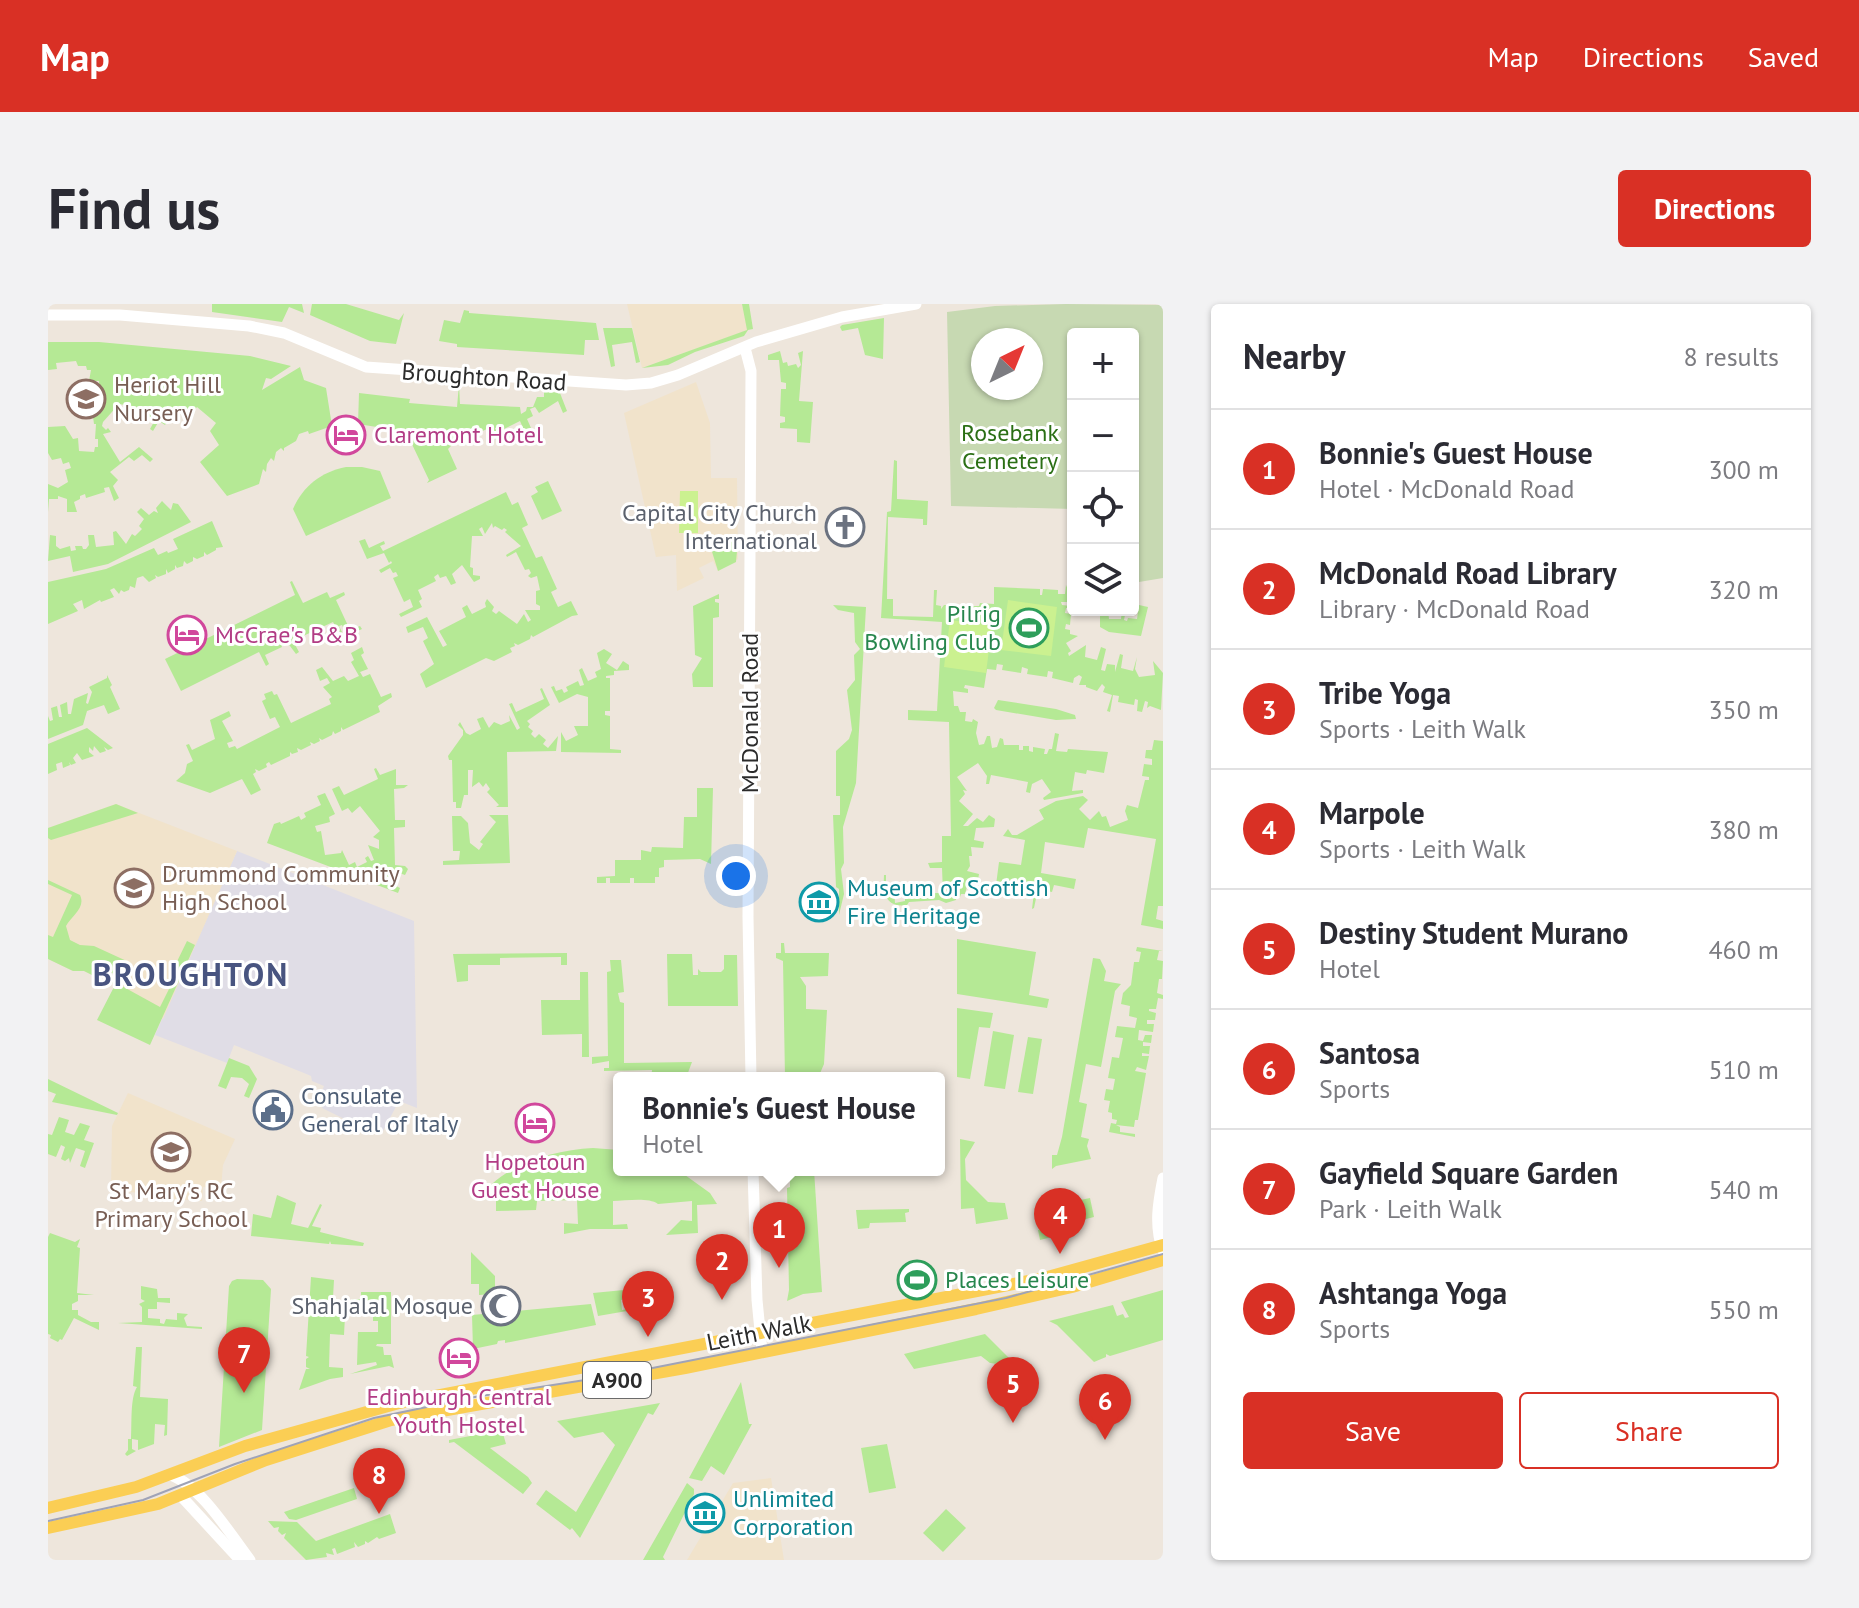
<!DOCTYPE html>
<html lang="en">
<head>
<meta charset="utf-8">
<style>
  body { margin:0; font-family:"PT Sans",sans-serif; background:#f2f2f3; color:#2b2b33 }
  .controls { position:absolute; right:24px; top:24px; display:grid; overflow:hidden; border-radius:8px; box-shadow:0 2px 6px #0004 }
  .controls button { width:72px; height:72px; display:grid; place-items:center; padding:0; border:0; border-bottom:2px solid #e1e1e2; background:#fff; color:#2b2b33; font:40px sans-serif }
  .compass { position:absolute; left:923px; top:24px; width:72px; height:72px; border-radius:50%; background:#fff; box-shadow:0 2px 6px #0004; rotate:43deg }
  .you { position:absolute; left:688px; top:572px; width:28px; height:28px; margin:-20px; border:6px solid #fff; border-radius:50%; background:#1a73e8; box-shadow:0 0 0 12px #1a73e833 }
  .badge { display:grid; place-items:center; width:52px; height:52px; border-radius:50%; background:#d93025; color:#fff; font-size:26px; font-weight:700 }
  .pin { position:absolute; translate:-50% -66px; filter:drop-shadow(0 2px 4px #0008) }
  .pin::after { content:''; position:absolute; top:42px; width:28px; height:24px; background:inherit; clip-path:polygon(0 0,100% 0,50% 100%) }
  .popup { position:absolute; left:565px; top:768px; width:332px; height:104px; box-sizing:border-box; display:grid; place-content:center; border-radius:8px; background:#fff; filter:drop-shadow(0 2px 6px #0005); font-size:26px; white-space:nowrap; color:#7c7c81 }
  .popup b { font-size:30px; color:#2b2b33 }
  .popup::after { content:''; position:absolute; left:50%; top:100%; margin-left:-16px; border:16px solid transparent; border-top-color:#fff }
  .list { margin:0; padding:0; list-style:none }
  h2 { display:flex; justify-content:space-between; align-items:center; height:104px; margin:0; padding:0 32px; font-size:34px }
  h2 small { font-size:26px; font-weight:400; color:#7c7c81 }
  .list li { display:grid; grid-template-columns:52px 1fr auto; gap:24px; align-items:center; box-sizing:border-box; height:120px; padding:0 32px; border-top:2px solid #e1e1e2 }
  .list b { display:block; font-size:30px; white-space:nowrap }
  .list p { margin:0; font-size:26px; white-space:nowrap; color:#7c7c81 }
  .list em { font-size:26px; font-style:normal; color:#7c7c81 }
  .actions { display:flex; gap:16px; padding:24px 32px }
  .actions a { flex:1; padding:18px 0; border:2px solid #d93025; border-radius:8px; text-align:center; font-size:28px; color:#d93025 }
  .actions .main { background:#d93025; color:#fff }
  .icon { flex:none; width:44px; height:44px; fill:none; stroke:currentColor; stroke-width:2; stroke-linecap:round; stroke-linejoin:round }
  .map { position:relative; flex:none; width:1115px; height:1256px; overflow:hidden; border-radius:8px }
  header { display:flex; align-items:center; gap:48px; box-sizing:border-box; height:112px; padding:0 40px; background:#d93025; color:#fff }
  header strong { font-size:38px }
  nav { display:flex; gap:44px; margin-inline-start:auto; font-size:28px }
  .intro { display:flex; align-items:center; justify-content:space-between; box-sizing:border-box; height:192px; padding:0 48px }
  h1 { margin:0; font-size:56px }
  .button { padding:20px 36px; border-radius:8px; background:#d93025; color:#fff; font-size:28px; font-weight:700 }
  main { display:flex; gap:48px; padding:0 48px }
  aside { flex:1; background:#fff; border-radius:8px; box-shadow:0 2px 6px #0004 }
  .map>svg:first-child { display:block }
  .industrial { fill:#e0dde6 }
  .education { fill:#f1e3cb }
  .green { fill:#b5e995 }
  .cemetery { fill:#c7d9b2; fill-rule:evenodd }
  .pitch { fill:#cbf190 }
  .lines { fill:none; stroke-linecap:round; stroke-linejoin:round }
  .secondary { stroke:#fff; stroke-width:11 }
  .primary { stroke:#fbce54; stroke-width:12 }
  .tram { stroke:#9fa3b7; stroke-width:2 }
  .labels { text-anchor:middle; stroke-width:6; stroke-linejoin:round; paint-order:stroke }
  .shield { fill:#fff; stroke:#6b6b6b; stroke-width:2 }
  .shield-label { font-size:22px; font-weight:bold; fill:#2b2b2b }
  .street-label { font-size:24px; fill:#2b2b2b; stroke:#fff }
  .education-label { font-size:24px; fill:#785e54; stroke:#fff; text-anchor:start }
  .park-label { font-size:24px; fill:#2b6f15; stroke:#fff }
  .hotel-label { font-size:24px; fill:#b23c85; stroke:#fff; text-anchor:start }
  .worship-label { font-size:24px; fill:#5b616d; stroke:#fff; text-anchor:end }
  .leisure-label { font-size:24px; fill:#27864d; stroke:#fff; text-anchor:end }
  .culture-label { font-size:24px; fill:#0d838f; stroke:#fff; text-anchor:start }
  .service-label { font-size:24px; fill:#4e5e75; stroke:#fff; text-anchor:start }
  .district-label { font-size:32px; font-weight:bold; letter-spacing:2px; fill:#485480; stroke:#fff }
</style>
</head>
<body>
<header>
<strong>Map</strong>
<nav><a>Map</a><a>Directions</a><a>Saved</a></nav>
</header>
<div class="intro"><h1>Find us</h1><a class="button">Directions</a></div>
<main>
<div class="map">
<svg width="1115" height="1256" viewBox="0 0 1115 1256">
  <rect width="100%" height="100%" fill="#eee6dc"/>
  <polygon class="industrial" points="189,547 366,617 369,804 351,797 335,827 323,828 274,804 279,792 273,789 276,782 264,777 263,772 256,769 186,741 179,759 107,731"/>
  <g class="education">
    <polygon points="579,0 694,0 700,26 594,64"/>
    <polygon points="648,78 662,119 663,174 689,174 690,255 670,267 665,257 651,264 656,274 629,287 628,251 608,253 576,109"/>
    <polygon points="68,500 189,547 115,715 64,679 68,670 49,661 44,671 36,667 25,667 0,655 0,524"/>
    <polygon points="80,789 187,835 175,861 173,884 155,883 154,897 113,894 113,890 63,887 64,822"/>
    <polygon points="723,1174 736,1256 639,1256 685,1179"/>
  </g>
  <g class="green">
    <polygon points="164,0 254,0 256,9 241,3 234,18 164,8"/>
    <polygon points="264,0 298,0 351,16 356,9 348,40 322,37 262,11"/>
    <polygon points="694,0 701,0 705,25 700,26 696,32 647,48 620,61 594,64 699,26"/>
    <polygon points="416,6 421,7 421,9 548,19 551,36 537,36 536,51 409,43 409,40 391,37 396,16 412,19"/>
    <polygon points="836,14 835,55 817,51 810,24 794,27 792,23 794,21"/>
    <polygon points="555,24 584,24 592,58 588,59 584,38 564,41 567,62 563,63"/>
    <polygon points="0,38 51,38 202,52 243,62 223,75 218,74 214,86 252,63 256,76 278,84 284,122 261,130 260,127 251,130 248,137 236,144 236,147 233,144 228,148 226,157 223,154 219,160 218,168 215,165 211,180 179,192 152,158 171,141 162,127 168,119 149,103 143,110 128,104 117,121 111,117 105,127 102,125 107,116 85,103 80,112 77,101 71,100 55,118 54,122 58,126 60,124 63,128 55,130 72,158 91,143 105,155 102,158 94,151 86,157 81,153 62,168 70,176 65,182 71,194 66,197 61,183 56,184 57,188 38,194 37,190 32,192 32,195 26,198 29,208 19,208 19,195 10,192 10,195 1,195 0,208 0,180 10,184 20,178 17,166 23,164 21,158 15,160 13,154 4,156 0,149 0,123 17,122 25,135 30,134 31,147 46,148 47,143 50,143 50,135 47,135 48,120 46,120 43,98 50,97 51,77 41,77 43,66 39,66 38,62 30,62 28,57 8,59 9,65 0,66"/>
    <polygon points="732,47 735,59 739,58 740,62 748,60 750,64 753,61 750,49 755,47 751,97 765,98 762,139 749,138 749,125 732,124 732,119 737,118 737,113 732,112 733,85 738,85 738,79 733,78 731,56 720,56 720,51"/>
    <polygon points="411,80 412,100 472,103 473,110 478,107 479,103 485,103 489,93 496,93 496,87 512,89 519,107 515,109 510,97 491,109 487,103 482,105 485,112 479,115 483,124 476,126 472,117 452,127 450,123 447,124 452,137 449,138 443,125 439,125 404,141 400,145 409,165 379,179 381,176 361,134 335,124 310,120 311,89 362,95 361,99 409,103"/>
    <path d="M846,156L849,157V195L880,197L879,221H875V215L840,213L839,295H845V312L885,313L886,286H889L888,301L893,302V305L896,301L908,302V305L910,302H915V305L917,302H922L924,306V302H931L932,299L946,300V283L992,285V291H994L995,285L1010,286V290H1017L1018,281L1025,298H1013L1014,301L1023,302V304H1018L1017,309L1023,310L1022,321L1018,320L1017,325L1022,326V330L1030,332L1018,339L1023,347L1020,349L1021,352L1038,341L1037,353L1049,356L1053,343L1058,345L1053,366L1057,367L1059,360L1067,361V368L1072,350L1075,351L1073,364L1085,367L1089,353L1087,365L1091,373L1107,371L1105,357L1115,369L1113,406L1102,402L1099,404L1100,398L1097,397L1094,408L1089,407L1090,396L1087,395L1086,401L1070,398L1071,392L1065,391L1062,408L1059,407L1064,391L1055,388L1057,383L1054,380L1049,387L1038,383V381H1031L1034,373L1031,371L1026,374L1025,379L1004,374L1005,368L1000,367L999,373L979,370L980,365L974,363L973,369L954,366L955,361L949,360L948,366L939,365L936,384L917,381L916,384L920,385V389L905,387L906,402H910L912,408H918L917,417L924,418L925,415L930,418L928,429L931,441L936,440L939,432H942L944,444L949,443L952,434L955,435L956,441H971V446H975V442H981V447L985,448V443L997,445L996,450H999L1001,445H1004L1007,429L1011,430L1008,447L1019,448L1020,445L1060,448L1056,469L1039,466L1038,470L1027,468L1024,487L1035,486V489L996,496L995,494L1003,488L994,475L984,480L982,489L978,488L980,478L943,471L941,480H938L939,472L930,459L909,473L919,487L915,486L917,490L911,497L925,510L915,522H920L929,514L935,518L941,511L947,515L946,523L928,524L926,536L936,538L935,544L923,543L924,552H921L922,562L919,567L931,570L930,576L921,575L917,590H913L912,593L908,592V596L898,599L891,596L861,598L859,601C837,604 835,589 836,571H838V583H848L846,586L847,599L857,597V586L853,584H880V578H882L883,589H895L894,564H882L880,559L894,558V532H903L901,418L860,416V406L889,407L894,318L833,314L839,208L843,207Z"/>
    <path d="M298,163H314L332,167L343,194L258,232L245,205C255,182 273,168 298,163Z"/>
    <polygon points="500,177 514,207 494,216 483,192 490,188 487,183"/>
    <polygon points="458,188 464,201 470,198 480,221 474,224 488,254 494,252 509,285 503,288 510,303 523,297 530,311 524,312 485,333 483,331 482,335 470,341 466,339 467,342 462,344 464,348 446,357 438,354 378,384 372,370 386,360 375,337 380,334 375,323 360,329 358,323 379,313 395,343 399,341 391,327 418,313 414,304 419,301 424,310 438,303 437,299 439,295 446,303 444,307 448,310 451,307 469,320 476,310 480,318 483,316 477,306 492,306 492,302 488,300 488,287 492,286 489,272 483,274 480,272 483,269 481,265 477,266 468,248 459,253 458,251 473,242 457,228 459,226 456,224 454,226 447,222 445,224 444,219 437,230 434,223 431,225 435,232 424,232 422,263 425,264 425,271 432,272 432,275 426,278 414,261 404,270 408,279 403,281 398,272 392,274 390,270 386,273 388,277 370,286 374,295 371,297 374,303 353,313 351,310 365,303 362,295 356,298 345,274 350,272 348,268 345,269 342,264 333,269 331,266 344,259 343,257 341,259 336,249 319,255 311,237 317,235 321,244 336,237 337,240 332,242 335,247"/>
    <polygon points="114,197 123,206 125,199 130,200 143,218 60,260 25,268 22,252 0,257 2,231 8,232 8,242 12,245 22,242 23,247 28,246 27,242 34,242 35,245 38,245 41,241 40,231 46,231 48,243 66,241 65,228 68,227 78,240 84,230 87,232 94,225 91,222 96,215 89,208 93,204 101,211 106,207 110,209 108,204"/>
    <polygon points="164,217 175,243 168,244 168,246 159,251 156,248 156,252 149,255 145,253 145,257 139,260 136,257 135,262 129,264 127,261 127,265 120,269 118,265 118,270 110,273 107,271 108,274 101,278 95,272 89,274 87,284 82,282 81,286 76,288 73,286 71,290 66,284 62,286 66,293 53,298 52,296 36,305 34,296 25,300 30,307 0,320 0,278 58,265 106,244 110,251 119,247 120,249 130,245 125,235"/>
    <polygon points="660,235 690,236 688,258 670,267"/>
    <polygon points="244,277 255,299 279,288 282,294 296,288 297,291 288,296 302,326 312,322 314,325 299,332 294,321 291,322 294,328 291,329 285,318 253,333 251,330 244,335 251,348 248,350 236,334 232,336 234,343 217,351 221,360 218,362 211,348 133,387 117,355 247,291 242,278"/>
    <polygon points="671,290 671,295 667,295 667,298 671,299 671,313 665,314 665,383 645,383 644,370 654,354 647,351 645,302"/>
    <polygon points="785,301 818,303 808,479 795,523 796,559 793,565 796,590 791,611 791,585 788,583 785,511 792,511 792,492 788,492 788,447 801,435 804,426 799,386 807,376 806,351 812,345 807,338 806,309 790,306"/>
    <polygon points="1091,301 1100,303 1093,332 1061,328 1052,323 1052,306 1060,306 1061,315 1073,315 1074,306 1078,306 1076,316 1079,317 1080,314 1089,315"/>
    <polygon points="314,343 316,349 313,351 320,365 312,368 315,373 322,370 333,393 343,389 344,393 330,402 332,408 295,426 293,423 293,427 287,430 285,427 284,431 274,436 271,434 272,437 266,440 262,438 263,441 253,446 249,444 250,448 244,450 242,448 242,452 223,461 221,458 218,460 219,463 211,467 207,465 208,468 205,470 213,486 203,491 194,475 162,489 128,477 137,469 139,460 145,457 138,441 141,440 144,446 167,435 162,416 181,407 183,412 174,417 185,437 179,439 181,444 187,442 189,445 232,423 227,413 222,415 214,397 218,395 216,390 224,387 226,391 229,390 243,419 283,400 281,395 284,393 275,383 282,379 279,374 272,377 268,366 274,363 285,377 296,372 300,377 311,372 303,358 306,356 303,349"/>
    <polygon points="556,345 564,350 558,359 569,366 575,357 581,361 581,366 566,367 566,371 558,372 558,374 562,374 562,407 557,407 557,411 562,412 562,445 573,446 573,449 513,448 513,428 518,437 530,431 526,422 540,422 540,393 529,390 511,399 503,383 506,382 508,387 514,385 516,389 520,387 518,383 530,377 532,382 536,381 531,366 534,364 540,377 549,373 547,368 553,365 549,349"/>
    <polygon points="59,371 64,381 62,383 72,405 60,410 56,401 39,407 35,421 0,435 0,412 2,417 5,416 3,404 9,402 11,413 14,413 12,401 19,398 20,410 23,410 26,395 40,389 38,399 40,400 44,388 41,383 59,374"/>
    <polygon points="494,384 502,401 479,417 482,420 480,423 485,427 483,430 487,434 491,430 498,436 495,440 500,444 510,432 508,447 459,448 460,503 448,503 451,501 439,488 442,485 438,479 435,483 431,478 424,483 425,466 420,466 420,491 416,491 413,504 408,504 408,498 405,498 404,456 401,456 400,452 415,431 415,426 410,421 412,418 418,429 422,431 433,425 429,415 435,413 441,424 446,418 453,421 462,417 461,411 469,426 472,424 461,400 464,399 468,408 496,395 492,385"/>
    <polygon points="950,396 1008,405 1027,411 1028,415 1008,416 948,406 946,404"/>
    <polygon points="39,424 65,444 60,446 56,443 58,447 52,449 46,442 45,447 41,443 41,448 46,452 34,456 29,449 25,454 28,459 23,461 21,458 22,461 15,464 14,458 8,460 9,466 0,470 0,440"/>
    <polygon points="1106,436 1115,437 1115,602 1110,602 1108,615 1115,617 1115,625 1093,621 1108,535 1040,524 1036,544 997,538 993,569 1028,575 1026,585 1006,581 1004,588 990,585 986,604 984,605 986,588 948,581 951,558 973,561 977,536 955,532 960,525 964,531 969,531 996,515 991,506 1008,497 1035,492 1040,496 1031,505 1042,516 1051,507 1054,513 1058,512 1062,523 1080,516 1077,507 1079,501 1090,504 1097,476 1101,476 1101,473 1094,472 1096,460 1104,461 1104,455 1097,454 1098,446 1104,446"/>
    <polygon points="328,464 332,471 348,465 348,481 360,481 356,484 346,485 347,516 357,516 357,523 346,524 347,561 357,562 360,565 357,571 348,568 344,580 352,584 350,589 329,581 330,573 327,572 325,579 219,539 226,520 232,518 233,520 251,512 253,516 258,513 256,509 273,501 269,492 277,489 287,510 281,513 282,518 267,522 269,528 273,527 277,551 293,549 294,546 301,561 307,558 309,563 319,558 317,554 320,552 323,557 326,556 320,541 331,545 331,536 325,533 332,527 312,502 304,509 300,504 294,507 284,485 291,482 296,491 330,475 326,465"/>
    <polygon points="649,484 665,484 663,560 652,555 616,556 616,563 611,564 611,573 607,573 607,579 586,579 586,574 582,574 582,579 562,579 562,574 558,574 558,579 549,579 549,573 567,572 567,556 593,556 593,546 603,548 604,543 635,544 636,513 649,513"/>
    <polygon points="68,500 90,509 3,536 0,534 0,524"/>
    <polygon points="441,511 460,511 462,559 395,561 395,557 411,556 412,547 405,547 404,512 413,512 420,519 422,539 431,546 435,540 432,538 448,518"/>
    <path d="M0,576L32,591C38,604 24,611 18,622L22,636L32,641L46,642L83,659L72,681L112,703L123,681L119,678L139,637L147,641L102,741L49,716L67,681L64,679L68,671L49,661L44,671L36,667H25L0,655V631L5,633L24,591L0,580Z"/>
    <polygon points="909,635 988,648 981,691 1001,695 999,704 909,690"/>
    <polygon points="733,639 736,639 737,649 781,649 780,672 752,673 758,682 758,705 779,706 776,760 770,774 737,774 735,657 728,654 728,649 733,649"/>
    <polygon points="1089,643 1115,647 1111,647 1109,656 1115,657 1114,675 1111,675 1109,689 1115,691 1115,695 1110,694 1108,705 1101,705 1101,707 1108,709 1107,716 1099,716 1099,720 1106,720 1105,728 1091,726 1090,736 1095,737 1097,731 1104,731 1103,739 1095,738 1095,742 1102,742 1101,750 1094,749 1094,752 1101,752 1098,766 1089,763 1087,767 1098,769 1090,816 1087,816 1086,823 1068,821 1072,823 1072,828 1087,830 1087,833 1061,828 1063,819 1068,820 1069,816 1064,815 1064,809 1060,808 1062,797 1056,796 1058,785 1065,786 1067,775 1060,774 1064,753 1071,754 1075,734 1067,733 1069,722 1087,724 1089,714 1081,712 1082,702 1073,700 1075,689 1083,681 1086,658 1091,658 1093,648 1088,647"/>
    <polygon points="519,649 519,661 513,661 513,653 452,654 452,661 420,661 420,677 409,678 405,650"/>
    <polygon points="619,650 644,650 645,671 650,671 650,665 653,668 673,668 676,665 676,651 689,651 690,702 620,702"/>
    <polygon points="1045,654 1052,655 1058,667 1056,677 1073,680 1067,687 1053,763 1038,760 1031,798 1039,800 1033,833 1041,835 1039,842 1043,855 1008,862 1004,865 1004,851 1009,851 1014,833"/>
    <polygon points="562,656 573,656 576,688 570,689 572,698 576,699 576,759 644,758 638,774 603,774 604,766 556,767 556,764 561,764 561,757 544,760 544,753 560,752 559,668 563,667"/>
    <polygon points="532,668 540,668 541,753 534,753 534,730 494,731 493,696 532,696"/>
    <polygon points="909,704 945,709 942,724 931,723 922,775 909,773"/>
    <polygon points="945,727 966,731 957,785 936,782"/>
    <polygon points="980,733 994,735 985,790 970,788"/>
    <polygon points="181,754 201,762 209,775 201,794 196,792 201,780 194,774 183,773 178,785 170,782"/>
    <polygon points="0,775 70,809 69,811 4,798 8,790 0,787"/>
    <polygon points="11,813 21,816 17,828 26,831 32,819 42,822 36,836 46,839 37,864 32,862 37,847 28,844 22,859 21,854 17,857 13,855 17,843 13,841 8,853 0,850 0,830 4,831"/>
    <polygon points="912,835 927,838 917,855 918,876 940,898 957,899 960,915 928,920 926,904 913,905"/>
    <path d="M545,844L571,846V866H630L662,889L669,900L649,901L650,929L618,931L633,916L644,917V897L610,900C600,893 578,897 565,897V921L579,920L580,925H542L516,930V919L530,920L529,896L489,897L488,906L448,907V896L430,895C455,861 504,846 545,844Z"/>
    <polygon points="739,866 766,866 774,988 755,990 739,997 741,986 739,884 742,883 742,877 738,877"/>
    <polygon points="229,891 248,899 243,920 260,924 272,900 274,901 264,922 273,924 272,928 316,939 315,942 283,940 282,937 281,940 203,932 205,910 223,914"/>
    <polygon points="1042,894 1046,913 1010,922 1012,931 992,936 990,926 1005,922 1002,910 996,911 994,904"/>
    <polygon points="861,905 861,908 857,909 858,918 822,919 821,924 810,925 808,906"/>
    <polygon points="2,929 27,938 32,935 29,943 32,944 29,989 46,991 30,991 30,997 24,1000 24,1006 30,1006 30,1011 43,1018 51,1018 51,1026 26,1014 14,1036 12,1035 10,1038 2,1034 3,1031 0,1030 0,933"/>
    <polygon points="423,948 447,972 447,986 444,990 431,991 431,980 423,980"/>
    <polygon points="263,973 286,976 284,1011 297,1012 296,1031 282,1030 281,1063 295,1064 295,1073 282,1075 251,1086 258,1065 262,1065 258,1063 258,1055 261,1053 258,1052"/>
    <polygon points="189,975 215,976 223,985 214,1126 171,1143 181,982 184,977"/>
    <polygon points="93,982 109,985 110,994 122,994 122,999 109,998 109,1005 100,1005 100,1014 112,1015 112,1019 116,1020 118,1015 129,1016 129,1009 140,1010 136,1014 139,1022 154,1023 154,1025 70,1019 94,1018 94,1003 91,1000 97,997 93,995"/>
    <polygon points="576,986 578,995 573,996 574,1006 580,1005 579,1007 550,1012 545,989"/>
    <polygon points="1115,986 1115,1036 1062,1052 1058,1050 1058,1053 1046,1058 1009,1021 1001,1017 1065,1001 1069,1012 1075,1010 1077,1014 1081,1013 1073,998"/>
    <polygon points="313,988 343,988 343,1040 329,1040 328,1042 335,1043 336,1051 343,1051 346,1064 341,1062 302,1070 329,1061 328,1058 309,1061 310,1028 330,1028 330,1017 325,1017 325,998 304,998 304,995 313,995"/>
    <polygon points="543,1000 548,1021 457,1039 457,1036 450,1037 449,1040 425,1045 424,1011"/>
    <polygon points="937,1030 970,1063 942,1059 933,1052 866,1065 856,1050"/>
    <path d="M88,1043H94L92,1093L120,1095L119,1131L116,1132L117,1121L107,1120L106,1140L90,1146V1136L84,1135V1145L88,1147L79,1152L77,1150L80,1146V1135H83C84,1119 82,1094 89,1083L85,1082Z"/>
    <polygon points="693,1078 701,1120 704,1120 676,1171 663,1162 654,1177 641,1174"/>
    <polygon points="612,1099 605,1111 600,1109 532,1234 524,1224 522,1226 488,1200 498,1186 528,1208 567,1141 555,1128 526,1134 509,1117"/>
    <polygon points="454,1126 458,1140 442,1144 480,1173 484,1179 475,1190 406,1138 401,1139 401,1136"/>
    <polygon points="839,1140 848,1184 821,1189 813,1144"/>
    <polygon points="639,1179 646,1185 646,1190 615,1253 617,1256 595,1256"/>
    <polygon points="306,1184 309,1195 303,1197 248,1216 241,1215 236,1208"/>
    <polygon points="898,1205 918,1224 895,1248 875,1229"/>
    <polygon points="342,1210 348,1229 331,1235 329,1233 320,1239 317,1237 317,1240 310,1243 306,1238 307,1243 289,1250 287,1244 284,1245 286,1251 278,1249 279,1253 258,1256 236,1234 238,1229 234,1231 230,1227 231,1223 226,1224 220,1217 249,1218 268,1237"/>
  </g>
  <path class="cemetery" d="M1018,0L1115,1V274L1085,279V30H1025V205L903,202L899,8L947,2ZM935,36H983V84H935Z"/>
  <g class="pitch">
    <polygon points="632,187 650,187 650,229 631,229"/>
    <polygon points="960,296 1009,303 1003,352 953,346"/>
    <polygon points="902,316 944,322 938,369 896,363"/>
  </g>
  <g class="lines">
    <g class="secondary">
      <polyline points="0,11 72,11 201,22 236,29 318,63 578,81 603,79 630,71 708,38 794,13 868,0"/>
      <polyline points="697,44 703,67 700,613 703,774"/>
      <polyline points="705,866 709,996 714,1047"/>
      <path d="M1115,874C1110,899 1106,922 1115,947"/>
      <path d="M123,1171C154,1183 182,1230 202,1256"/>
      <polyline points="133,1192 192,1256"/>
    </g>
    <g class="primary">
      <polyline points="0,1204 88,1183 197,1142 351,1099 996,974 1115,941"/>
      <polyline points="0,1224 110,1200 218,1156 343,1116 637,1064 928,1005 1024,983 1115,956"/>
    </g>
    <polyline class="tram" points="0,1217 95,1196 187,1160 326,1114 427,1093 569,1071 958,994 1115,950"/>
  </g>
  <defs>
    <symbol id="school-ring" viewBox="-11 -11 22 22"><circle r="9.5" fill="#fff" stroke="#8d6e63" stroke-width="1.5"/><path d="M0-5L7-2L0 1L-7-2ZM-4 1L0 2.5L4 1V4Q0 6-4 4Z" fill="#8d6e63"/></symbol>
    <symbol id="hotel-ring" viewBox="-11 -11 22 22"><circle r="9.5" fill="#fff" stroke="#d1479c" stroke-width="1.5"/><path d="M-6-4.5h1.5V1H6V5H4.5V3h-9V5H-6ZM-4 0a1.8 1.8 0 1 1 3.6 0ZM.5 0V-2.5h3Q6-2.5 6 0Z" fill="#d1479c"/></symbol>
    <symbol id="church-ring" viewBox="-11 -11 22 22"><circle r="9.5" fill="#fff" stroke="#6b7280" stroke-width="1.5"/><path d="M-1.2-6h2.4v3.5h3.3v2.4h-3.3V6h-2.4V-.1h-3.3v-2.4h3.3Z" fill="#6b7280"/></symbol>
    <symbol id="stadium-ring" viewBox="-11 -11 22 22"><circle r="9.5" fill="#fff" stroke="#2e9e5b" stroke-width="1.5"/><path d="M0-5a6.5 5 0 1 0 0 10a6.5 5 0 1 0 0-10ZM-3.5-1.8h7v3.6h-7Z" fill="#2e9e5b"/></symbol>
    <symbol id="museum-ring" viewBox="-11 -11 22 22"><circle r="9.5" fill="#fff" stroke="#0f9aa8" stroke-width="1.5"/><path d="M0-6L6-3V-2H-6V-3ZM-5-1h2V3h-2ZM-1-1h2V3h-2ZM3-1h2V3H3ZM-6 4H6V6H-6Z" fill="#0f9aa8"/></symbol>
    <symbol id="civic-ring" viewBox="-11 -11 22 22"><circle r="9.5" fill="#fff" stroke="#5c6f8a" stroke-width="1.5"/><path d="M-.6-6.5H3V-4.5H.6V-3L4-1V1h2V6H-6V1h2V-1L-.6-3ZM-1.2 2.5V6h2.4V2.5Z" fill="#5c6f8a"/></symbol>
    <symbol id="mosque-ring" viewBox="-11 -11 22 22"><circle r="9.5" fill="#fff" stroke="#6b7280" stroke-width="1.5"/><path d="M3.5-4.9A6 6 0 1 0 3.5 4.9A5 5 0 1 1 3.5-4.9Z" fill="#6b7280"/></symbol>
  </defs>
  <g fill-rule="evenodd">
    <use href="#school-ring" x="16" y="73" width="44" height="44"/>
    <use href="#hotel-ring" x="276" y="109" width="44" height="44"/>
    <use href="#church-ring" x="775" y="201" width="44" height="44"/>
    <use href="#stadium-ring" x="959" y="302" width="44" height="44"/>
    <use href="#hotel-ring" x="117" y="309" width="44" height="44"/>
    <use href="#school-ring" x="64" y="562" width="44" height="44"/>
    <use href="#museum-ring" x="749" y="576" width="44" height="44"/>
    <use href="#civic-ring" x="203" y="784" width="44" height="44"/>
    <use href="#hotel-ring" x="465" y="797" width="44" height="44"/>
    <use href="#school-ring" x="101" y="826" width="44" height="44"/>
    <use href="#stadium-ring" x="847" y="954" width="44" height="44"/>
    <use href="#mosque-ring" x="431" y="980" width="44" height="44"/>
    <use href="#hotel-ring" x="389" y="1032" width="44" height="44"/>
    <use href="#museum-ring" x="635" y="1187" width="44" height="44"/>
  </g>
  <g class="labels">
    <rect class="shield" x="535" y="1058" width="68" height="36" rx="6"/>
    <g class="shield-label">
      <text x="569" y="1084">A900</text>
    </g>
    <g class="street-label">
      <text transform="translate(436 73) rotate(4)" y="8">Broughton Road</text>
      <text transform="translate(702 409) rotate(-90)" y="8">McDonald Road</text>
      <text transform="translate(711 1029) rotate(-11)" y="8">Leith Walk</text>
    </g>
    <g class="education-label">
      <text x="66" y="89">Heriot Hill<tspan x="66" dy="28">Nursery</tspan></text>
      <text x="114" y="578">Drummond Community<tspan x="114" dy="28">High School</tspan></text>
      <text x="123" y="895" text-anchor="middle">St Mary's RC<tspan x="123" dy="28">Primary School</tspan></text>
    </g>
    <g class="park-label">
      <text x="962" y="137">Rosebank<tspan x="962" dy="28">Cemetery</tspan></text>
    </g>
    <g class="hotel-label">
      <text x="326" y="139">Claremont Hotel</text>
      <text x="167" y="339">McCrae's B&amp;B</text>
      <text x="487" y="866" text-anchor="middle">Hopetoun<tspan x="487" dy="28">Guest House</tspan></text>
      <text x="411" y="1101" text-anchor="middle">Edinburgh Central<tspan x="411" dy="28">Youth Hostel</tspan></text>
    </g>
    <g class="worship-label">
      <text x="769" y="217">Capital City Church<tspan x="769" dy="28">International</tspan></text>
      <text x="425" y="1010">Shahjalal Mosque</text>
    </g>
    <g class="leisure-label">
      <text x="953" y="318">Pilrig<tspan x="953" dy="28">Bowling Club</tspan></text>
      <text x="897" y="984" text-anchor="start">Places Leisure</text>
    </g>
    <g class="culture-label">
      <text x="799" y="592">Museum of Scottish<tspan x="799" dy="28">Fire Heritage</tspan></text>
      <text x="685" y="1203">Unlimited<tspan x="685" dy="28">Corporation</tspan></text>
    </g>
    <g class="service-label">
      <text x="253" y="800">Consulate<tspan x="253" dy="28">General of Italy</tspan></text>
    </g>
    <g class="district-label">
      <text x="143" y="682">BROUGHTON</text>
    </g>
  </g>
</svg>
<div class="controls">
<button>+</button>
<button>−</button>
<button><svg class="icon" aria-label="locate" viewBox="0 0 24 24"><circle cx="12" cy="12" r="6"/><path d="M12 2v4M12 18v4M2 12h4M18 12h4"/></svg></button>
<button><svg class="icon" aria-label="layers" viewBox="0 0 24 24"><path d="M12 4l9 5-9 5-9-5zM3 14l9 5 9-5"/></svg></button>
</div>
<svg class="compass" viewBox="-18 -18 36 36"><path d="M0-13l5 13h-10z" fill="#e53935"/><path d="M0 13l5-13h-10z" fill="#7c7c81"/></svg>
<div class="you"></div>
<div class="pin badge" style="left:731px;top:964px">1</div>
<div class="popup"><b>Bonnie's Guest House</b>Hotel</div>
<div class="pin badge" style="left:674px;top:996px">2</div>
<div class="pin badge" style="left:600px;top:1033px">3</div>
<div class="pin badge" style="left:1012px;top:950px">4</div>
<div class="pin badge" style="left:965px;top:1119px">5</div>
<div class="pin badge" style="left:1057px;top:1136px">6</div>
<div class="pin badge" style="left:196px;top:1089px">7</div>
<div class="pin badge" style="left:331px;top:1210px">8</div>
</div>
<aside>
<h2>Nearby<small>8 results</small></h2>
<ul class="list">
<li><span class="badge">1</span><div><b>Bonnie's Guest House</b><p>Hotel · McDonald Road</p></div><em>300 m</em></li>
<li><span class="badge">2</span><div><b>McDonald Road Library</b><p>Library · McDonald Road</p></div><em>320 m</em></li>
<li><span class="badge">3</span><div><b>Tribe Yoga</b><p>Sports · Leith Walk</p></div><em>350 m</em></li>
<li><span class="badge">4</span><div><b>Marpole</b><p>Sports · Leith Walk</p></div><em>380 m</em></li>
<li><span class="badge">5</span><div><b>Destiny Student Murano</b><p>Hotel</p></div><em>460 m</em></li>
<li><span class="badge">6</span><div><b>Santosa</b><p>Sports</p></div><em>510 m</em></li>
<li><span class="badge">7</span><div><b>Gayfield Square Garden</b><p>Park · Leith Walk</p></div><em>540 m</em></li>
<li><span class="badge">8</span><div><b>Ashtanga Yoga</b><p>Sports</p></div><em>550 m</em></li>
</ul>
<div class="actions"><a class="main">Save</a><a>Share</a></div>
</aside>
</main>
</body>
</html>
